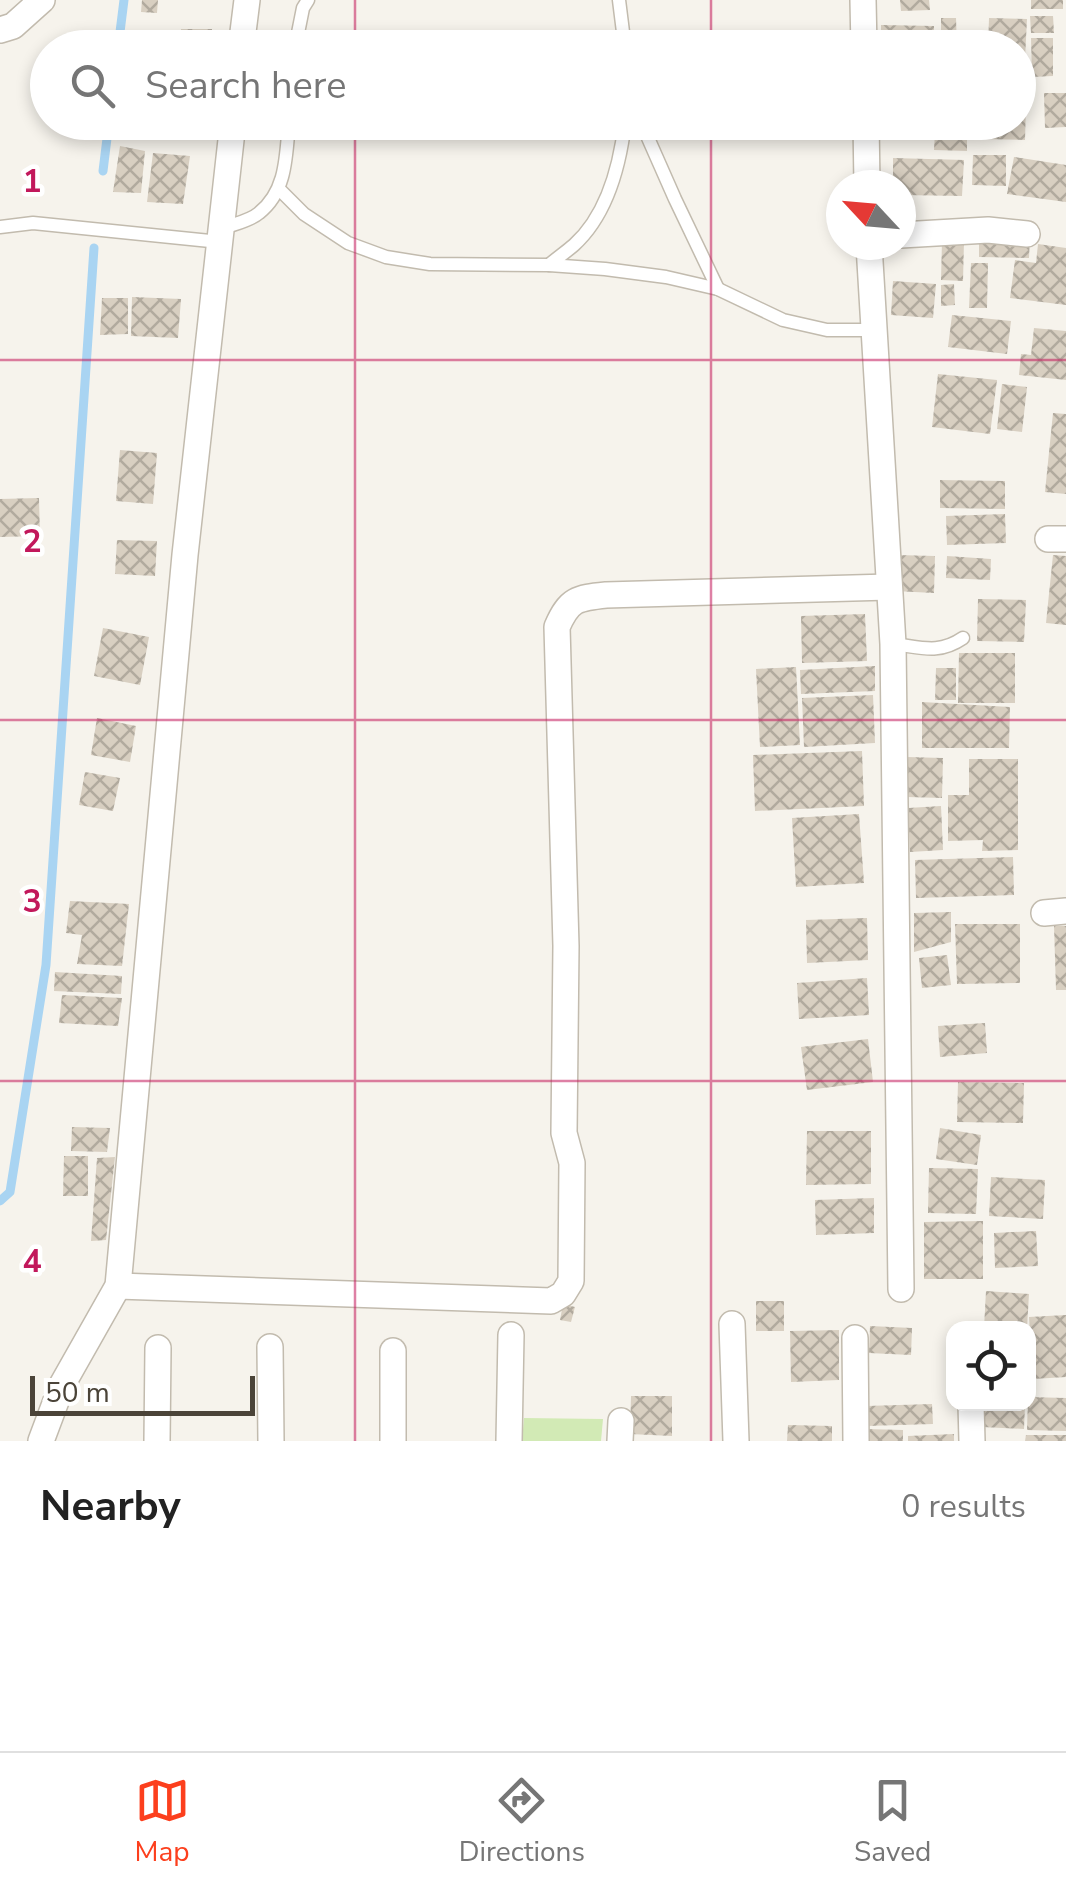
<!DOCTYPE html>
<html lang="en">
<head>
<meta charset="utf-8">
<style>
  body { margin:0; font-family:"Nunito Sans",sans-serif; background:#f2f2f2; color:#222 }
  .controls { position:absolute; right:30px; bottom:30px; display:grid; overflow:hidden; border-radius:20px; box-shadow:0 5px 15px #0003 }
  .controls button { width:90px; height:90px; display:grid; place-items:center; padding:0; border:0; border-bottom:2px solid #e0e0e0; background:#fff; color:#222; font:50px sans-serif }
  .compass { position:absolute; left:826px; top:170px; width:90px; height:90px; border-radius:50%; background:#fff; box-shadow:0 5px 15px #0003; rotate:296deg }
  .scale { position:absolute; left:30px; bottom:25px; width:225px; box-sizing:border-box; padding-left:10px; border:5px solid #4b4439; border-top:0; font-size:28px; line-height:35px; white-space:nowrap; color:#4b4439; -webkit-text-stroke:8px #fff; paint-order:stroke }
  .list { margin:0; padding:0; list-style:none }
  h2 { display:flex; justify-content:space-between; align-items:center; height:130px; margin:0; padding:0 40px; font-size:42px }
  h2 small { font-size:32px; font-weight:400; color:#767676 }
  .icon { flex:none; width:55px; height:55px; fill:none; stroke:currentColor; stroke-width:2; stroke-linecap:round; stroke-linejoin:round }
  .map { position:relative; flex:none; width:1066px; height:1441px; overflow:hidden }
  .search { position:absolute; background:#fff; box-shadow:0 5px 15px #0003; left:30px; right:30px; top:30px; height:110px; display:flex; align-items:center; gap:25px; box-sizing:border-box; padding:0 35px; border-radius:55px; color:#767676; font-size:38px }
  .sheet { height:310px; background:#fff }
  nav { display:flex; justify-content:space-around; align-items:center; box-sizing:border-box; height:140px; border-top:2px solid #e0e0e0; background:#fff; font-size:28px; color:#767676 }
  nav a { display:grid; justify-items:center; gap:5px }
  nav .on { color:#fc3f1d }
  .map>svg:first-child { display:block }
  .pitch { fill:#d2eab5 }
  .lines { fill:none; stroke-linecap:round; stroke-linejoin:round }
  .stream { stroke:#a9d4f2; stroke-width:9 }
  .building { fill:url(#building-cross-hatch) }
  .service-casing { stroke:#c2bbae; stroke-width:15 }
  .minor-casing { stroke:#c2bbae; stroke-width:28 }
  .service { stroke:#fff; stroke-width:12 }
  .minor { stroke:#fff; stroke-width:25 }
  .grid { fill:none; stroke:#c2185b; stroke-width:2.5; stroke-opacity:0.55 }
  .grid-label { font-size:32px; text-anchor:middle; font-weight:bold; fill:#c2185b; stroke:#fff; stroke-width:9; stroke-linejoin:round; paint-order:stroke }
</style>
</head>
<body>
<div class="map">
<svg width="1066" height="1441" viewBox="0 0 1066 1441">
  <defs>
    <pattern id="building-cross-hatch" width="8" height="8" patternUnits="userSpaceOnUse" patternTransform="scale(2.5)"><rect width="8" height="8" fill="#d8cfc1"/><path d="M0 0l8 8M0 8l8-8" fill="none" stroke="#b1aa9e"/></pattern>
  </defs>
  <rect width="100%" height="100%" fill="#f6f3ec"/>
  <polygon class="pitch" points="524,1418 603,1419 601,1441 522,1441"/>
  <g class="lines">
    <g class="stream">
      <polyline points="118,48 124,0"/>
      <polyline points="103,171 109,122"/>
      <polyline points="0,1201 10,1192 46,965 94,248"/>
    </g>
  </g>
  <g class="building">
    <polygon points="142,0 158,0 157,13 141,12"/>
    <polygon points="900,0 929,0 930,10 901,11"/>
    <rect x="1031" y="0" width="32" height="9"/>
    <polygon points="1030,16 1053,16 1054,33 1031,33"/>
    <polygon points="941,18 956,18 957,48 941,48"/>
    <polygon points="989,18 1027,19 1025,59 1018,59 1018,48 988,48"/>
    <polygon points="881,25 934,26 934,48 881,48"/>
    <polygon points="181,29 212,29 212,48 180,48"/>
    <polygon points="1031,38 1053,38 1053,76 1032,77"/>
    <polygon points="1018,72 1028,72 1027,92 1018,91"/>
    <polygon points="1044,93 1066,93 1066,127 1045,128"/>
    <polygon points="1018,105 1026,105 1025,140 984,139 984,122 1018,122"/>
    <polygon points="935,131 967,132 967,151 934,150"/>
    <polygon points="120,146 145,151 141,193 113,192"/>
    <polygon points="153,153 190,156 183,204 147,202"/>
    <polygon points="973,155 1006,155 1006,186 972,185"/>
    <polygon points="1014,157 1066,165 1066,202 1007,194"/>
    <polygon points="893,158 964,160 962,196 901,195 901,185 893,185"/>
    <polygon points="979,236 1030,238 1029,258 979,257"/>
    <polygon points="942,241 964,241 963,281 941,280"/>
    <polygon points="1038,244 1066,248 1066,305 1010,298 1015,260 1036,263"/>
    <polygon points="971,263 988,263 987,308 969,308"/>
    <polygon points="893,281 936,284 933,318 891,315"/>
    <polygon points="954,284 955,305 941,306 941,285"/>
    <polygon points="132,297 181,299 178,338 131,336"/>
    <polygon points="102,298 128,298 128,334 100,335"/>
    <polygon points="952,315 1011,321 1007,354 948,347"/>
    <polygon points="1034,328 1066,331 1066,380 1019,375 1021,354 1031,355"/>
    <polygon points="938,374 997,380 990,434 932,427"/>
    <polygon points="1002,384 1027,387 1022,432 997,429"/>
    <polygon points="1053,413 1066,414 1066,494 1045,492"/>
    <polygon points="120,450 157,453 153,504 116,501"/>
    <polygon points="940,480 1005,481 1005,509 940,508"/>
    <polygon points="39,498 40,536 0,537 0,499"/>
    <polygon points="1005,514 1006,543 947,545 946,516"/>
    <polygon points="117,540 157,541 155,576 115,574"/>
    <polygon points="897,555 935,556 934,593 895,591"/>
    <polygon points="1053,555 1066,556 1066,625 1046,623"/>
    <polygon points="947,556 991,559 990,580 946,578"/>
    <polygon points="978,599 1026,600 1024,642 977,641"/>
    <polygon points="865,614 867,661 802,663 801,616"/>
    <polygon points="103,628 149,637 140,685 94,676"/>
    <polygon points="959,653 1015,653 1015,703 958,703"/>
    <polygon points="875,666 875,691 801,694 800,670"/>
    <polygon points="796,667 800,745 760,747 756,669"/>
    <polygon points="936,668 956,668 956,700 935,700"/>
    <polygon points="873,695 875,743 804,747 802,698"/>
    <polygon points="922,702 1010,707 1009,748 922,748"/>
    <polygon points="97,718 136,726 130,762 91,755"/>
    <polygon points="862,751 864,806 755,811 753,755"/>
    <polygon points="907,757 943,758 942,798 907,797"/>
    <polygon points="969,759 1018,759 1018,850 982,851 983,840 948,841 948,795 969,795"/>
    <polygon points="85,772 120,778 113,811 79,805"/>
    <polygon points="941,806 943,850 910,852 908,808"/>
    <polygon points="859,814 864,883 796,887 792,818"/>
    <polygon points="1013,857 1014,895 916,898 915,860"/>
    <polygon points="70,901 129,904 122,966 77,964 82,935 66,933"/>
    <polygon points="951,912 951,942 914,952 914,913"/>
    <polygon points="867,918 868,960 807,963 806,920"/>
    <polygon points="955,924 1020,924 1020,983 957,984"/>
    <polygon points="1054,926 1066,926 1066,990 1056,990"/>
    <polygon points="947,955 951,985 922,988 919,958"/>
    <polygon points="55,972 122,976 121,994 54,991"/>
    <polygon points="867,978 869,1015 799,1019 797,983"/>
    <polygon points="62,995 122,998 118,1026 59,1023"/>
    <polygon points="985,1023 987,1053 940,1057 938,1026"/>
    <polygon points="868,1039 873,1082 807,1090 801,1047"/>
    <polygon points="958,1082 1024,1083 1023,1123 957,1122"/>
    <polygon points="72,1127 110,1128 107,1152 71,1151"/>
    <polygon points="940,1128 981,1135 977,1165 936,1159"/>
    <polygon points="807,1131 871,1131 871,1184 806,1185"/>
    <polygon points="64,1156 88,1156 88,1196 63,1196"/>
    <polygon points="115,1157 106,1240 91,1241 97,1158"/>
    <polygon points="929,1168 978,1169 976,1214 928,1213"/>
    <polygon points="991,1177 1045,1180 1043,1219 989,1216"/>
    <polygon points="874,1198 874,1233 816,1235 815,1200"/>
    <polygon points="983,1221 983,1279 924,1279 924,1222"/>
    <polygon points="1036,1231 1038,1266 995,1268 994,1233"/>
    <polygon points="986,1291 1029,1294 1027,1328 984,1328"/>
    <rect x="756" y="1301" width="28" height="30"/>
    <polygon points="563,1304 575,1307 571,1322 560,1320"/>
    <polygon points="1066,1315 1066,1377 1033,1379 1029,1317"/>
    <polygon points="870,1326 912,1328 911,1355 869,1353"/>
    <polygon points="839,1330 839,1380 791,1382 790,1331"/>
    <polygon points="631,1396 672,1396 672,1436 630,1434"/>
    <polygon points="1028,1397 1066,1398 1066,1431 1027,1430"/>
    <polygon points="932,1404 933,1424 867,1426 866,1406"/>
    <polygon points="983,1404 1025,1404 1024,1429 982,1427"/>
    <polygon points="788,1425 832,1426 832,1441 787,1441"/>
    <polygon points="865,1429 903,1430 903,1441 864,1441"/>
    <polygon points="954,1434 954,1441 908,1441 908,1436"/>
    <polygon points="1026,1435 1066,1435 1066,1441 1025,1441"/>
  </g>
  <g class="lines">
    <defs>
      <g id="service">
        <polyline points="619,0 625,48"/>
        <polyline points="295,48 303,8 308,0"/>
        <polyline points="641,122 675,199 718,289"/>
        <polyline points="280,190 304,214 348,243 386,257 430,264 549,265 605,269 666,277 718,289 783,320 827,330 874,330"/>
        <polyline points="0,227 33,223 220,242"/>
        <path d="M221,229C233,224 250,221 259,213C287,191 286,155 289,122"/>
        <path d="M549,265C557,258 566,252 574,245C607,215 620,165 625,122"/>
        <path d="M893,644C921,647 938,655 963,638"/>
      </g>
      <g id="minor">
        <polyline points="863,0 864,48"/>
        <polyline points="0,30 13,26 42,0"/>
        <polyline points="241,48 247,0"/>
        <polyline points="866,122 867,185"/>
        <polyline points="901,235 988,230 1027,234"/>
        <polyline points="869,245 893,644 901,1289"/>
        <polyline points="1048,539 1066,539"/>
        <polyline points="1044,913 1066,911"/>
        <path d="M118,1286L551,1301L563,1294L571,1281L572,1163L564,1133L566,946L557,627C569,599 577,598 606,595L889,587"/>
        <polyline points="732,1324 736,1441"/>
        <polyline points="855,1338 856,1441"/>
        <polyline points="270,1347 271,1441"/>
        <polyline points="971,1404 972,1441"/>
        <polyline points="41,1441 62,1385 118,1286 185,555 233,122"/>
        <polyline points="157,1441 158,1348"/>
        <polyline points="393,1441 393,1351"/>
        <polyline points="509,1441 511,1335"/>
        <polyline points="620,1441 621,1421"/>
      </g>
    </defs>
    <use href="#service" class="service-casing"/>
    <use href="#minor" class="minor-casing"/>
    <use href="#service" class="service"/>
    <use href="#minor" class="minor"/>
  </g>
  <path class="grid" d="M355,0V48M711,0V48M355,122V1441M711,122V1441M0,360H1066M0,720H1066M0,1081H1066"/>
  <g class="grid-label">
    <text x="32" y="192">1</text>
    <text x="32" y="552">2</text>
    <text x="32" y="912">3</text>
    <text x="32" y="1272">4</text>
  </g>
</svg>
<div class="controls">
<button><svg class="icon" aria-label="locate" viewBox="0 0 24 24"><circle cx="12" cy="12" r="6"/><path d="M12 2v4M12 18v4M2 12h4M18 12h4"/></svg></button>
</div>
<svg class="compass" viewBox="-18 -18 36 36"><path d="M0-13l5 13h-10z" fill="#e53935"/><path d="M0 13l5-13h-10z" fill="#767676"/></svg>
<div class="scale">50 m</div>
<div class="search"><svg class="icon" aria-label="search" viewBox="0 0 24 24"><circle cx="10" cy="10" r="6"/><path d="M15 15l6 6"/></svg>Search here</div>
</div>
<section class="sheet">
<h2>Nearby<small>0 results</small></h2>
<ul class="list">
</ul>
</section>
<nav>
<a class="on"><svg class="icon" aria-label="map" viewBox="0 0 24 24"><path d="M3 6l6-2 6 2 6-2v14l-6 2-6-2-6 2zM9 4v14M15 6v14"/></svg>Map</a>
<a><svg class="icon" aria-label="directions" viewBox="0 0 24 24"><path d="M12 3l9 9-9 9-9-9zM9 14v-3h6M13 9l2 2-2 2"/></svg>Directions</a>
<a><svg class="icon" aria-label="saved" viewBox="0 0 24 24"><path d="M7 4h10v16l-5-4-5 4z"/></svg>Saved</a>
</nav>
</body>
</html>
